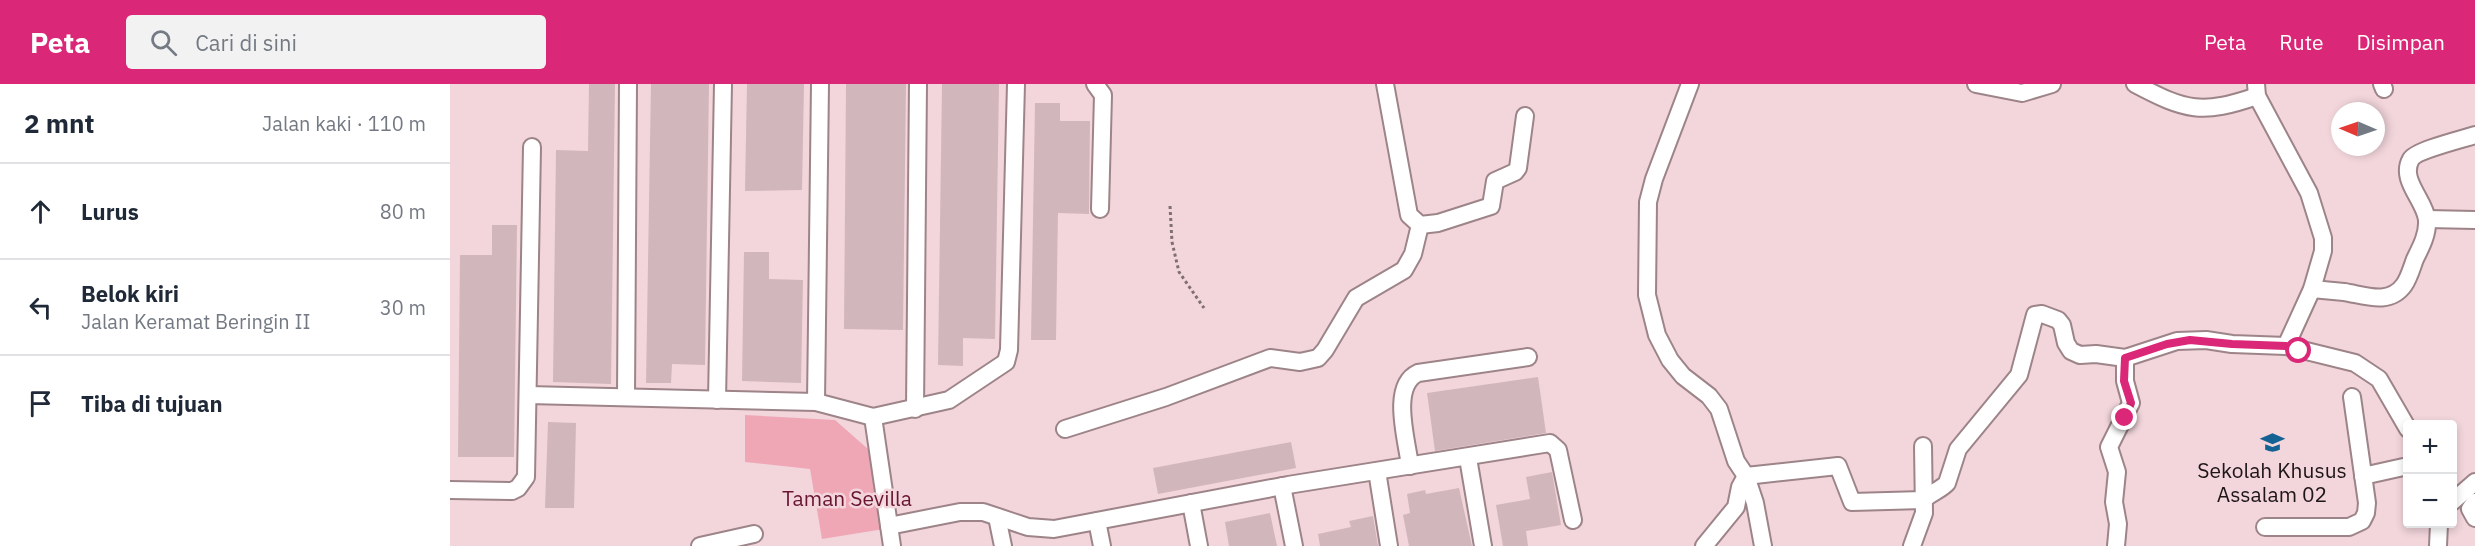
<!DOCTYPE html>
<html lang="id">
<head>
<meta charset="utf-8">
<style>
  body { margin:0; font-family:"IBM Plex Sans",sans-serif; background:#f2f2f3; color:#1f2937 }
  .controls { position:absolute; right:18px; bottom:18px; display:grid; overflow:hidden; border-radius:6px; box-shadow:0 3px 9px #0003 }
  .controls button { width:54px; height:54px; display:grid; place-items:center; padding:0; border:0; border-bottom:2px solid #e0e1e3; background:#fff; color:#1f2937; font:30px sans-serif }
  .compass { position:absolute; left:1881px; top:18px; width:54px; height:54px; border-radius:50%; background:#fff; box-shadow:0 3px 9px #0003; rotate:272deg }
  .stop { position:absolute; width:18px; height:18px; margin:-14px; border:4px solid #db2777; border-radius:50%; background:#fff }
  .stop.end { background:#db2777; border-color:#fff; box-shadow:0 2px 6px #0008 }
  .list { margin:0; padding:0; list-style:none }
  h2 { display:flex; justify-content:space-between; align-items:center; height:78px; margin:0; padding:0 24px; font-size:26px }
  h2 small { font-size:20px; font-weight:400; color:#747a83 }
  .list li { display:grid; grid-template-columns:39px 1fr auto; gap:18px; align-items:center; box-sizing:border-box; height:96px; padding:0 24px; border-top:2px solid #e0e1e3 }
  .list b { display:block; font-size:22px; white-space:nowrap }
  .list p { margin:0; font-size:20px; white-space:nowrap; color:#747a83 }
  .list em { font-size:20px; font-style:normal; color:#747a83 }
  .icon { flex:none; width:33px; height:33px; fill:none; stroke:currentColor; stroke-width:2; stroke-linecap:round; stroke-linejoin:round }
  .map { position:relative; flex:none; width:2025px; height:462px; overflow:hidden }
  header { display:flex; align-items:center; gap:36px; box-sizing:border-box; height:84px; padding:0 30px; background:#db2777; color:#fff }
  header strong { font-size:28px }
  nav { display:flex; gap:33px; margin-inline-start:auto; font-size:21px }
  .search { width:420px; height:54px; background:#f2f2f3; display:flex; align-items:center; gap:15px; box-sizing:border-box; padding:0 21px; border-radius:6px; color:#747a83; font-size:22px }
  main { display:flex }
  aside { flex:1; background:#fff }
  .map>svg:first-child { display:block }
  .green { fill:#efa7b6 }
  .building { fill:#d1b6bb }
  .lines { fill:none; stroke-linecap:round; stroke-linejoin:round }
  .minor-casing { stroke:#9d8488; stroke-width:20 }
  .path { stroke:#7f6e72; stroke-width:3; stroke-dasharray:3 3; stroke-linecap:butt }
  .minor { stroke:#fff; stroke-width:16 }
  .route { stroke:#db2777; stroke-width:8 }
  .labels { text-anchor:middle; stroke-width:5; stroke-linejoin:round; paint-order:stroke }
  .poi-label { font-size:21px; fill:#1e1517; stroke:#f2d6dc }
  .park-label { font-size:21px; fill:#691532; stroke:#f2d6dc }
</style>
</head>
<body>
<header>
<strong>Peta</strong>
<div class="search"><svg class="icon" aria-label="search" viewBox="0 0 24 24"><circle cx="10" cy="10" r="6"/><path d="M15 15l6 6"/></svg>Cari di sini</div>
<nav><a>Peta</a><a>Rute</a><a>Disimpan</a></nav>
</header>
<main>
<aside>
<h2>2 mnt<small>Jalan kaki · 110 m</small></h2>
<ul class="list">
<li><svg class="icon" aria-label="ahead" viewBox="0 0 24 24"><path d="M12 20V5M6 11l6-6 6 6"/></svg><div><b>Lurus</b></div><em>80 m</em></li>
<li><svg class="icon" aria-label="left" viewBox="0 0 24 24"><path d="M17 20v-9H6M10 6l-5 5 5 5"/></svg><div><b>Belok kiri</b><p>Jalan Keramat Beringin II</p></div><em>30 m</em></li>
<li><svg class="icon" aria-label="arrive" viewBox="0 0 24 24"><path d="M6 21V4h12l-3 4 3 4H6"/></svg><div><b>Tiba di tujuan</b></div></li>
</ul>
</aside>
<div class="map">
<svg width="2025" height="462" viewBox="0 0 2025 462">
  <rect width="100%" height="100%" fill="#f2d6dc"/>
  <polygon class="green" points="295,331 385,336 418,365 434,445 372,455 360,385 295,378"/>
  <g class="building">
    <polygon points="139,0 165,0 161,300 103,298 106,66 138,67"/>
    <polygon points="201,0 259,0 255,281 222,280 221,299 196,299"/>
    <polygon points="297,0 354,0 352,106 295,107"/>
    <polygon points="396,0 456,0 453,246 394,245"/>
    <polygon points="492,0 549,0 545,255 513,254 513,282 488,281"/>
    <polygon points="585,19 610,19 610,37 640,37 639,130 608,129 606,256 581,256"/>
    <polygon points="42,141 67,141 64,373 8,373 10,171 42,171"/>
    <polygon points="294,168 319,168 319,195 353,196 351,299 292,297"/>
    <polygon points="1088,293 1096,349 985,367 977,309"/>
    <polygon points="98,338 126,339 124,424 95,424"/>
    <polygon points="841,358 846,384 708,410 703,384"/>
    <polygon points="1102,388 1111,441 1076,447 1078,462 1053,462 1046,421 1080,415 1076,393"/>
    <polygon points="1009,404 1022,462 959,462 953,431 960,429 957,410 975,406 976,410"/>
    <polygon points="820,429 827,462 779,462 775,438"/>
    <polygon points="923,432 928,462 870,462 868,450 901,443 899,437"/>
  </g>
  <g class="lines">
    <defs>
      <g id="minor">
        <polyline points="645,0 653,11 650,125"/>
        <polyline points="935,0 959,131 970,141 988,139 1041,122 1045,97 1065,88 1068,84 1075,32"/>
        <polyline points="1240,0 1204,95 1198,118 1197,211 1207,251 1220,276 1233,292 1259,312 1269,325 1286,377 1296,392 1305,419 1313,462"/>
        <polyline points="1526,0 1572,9 1602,0"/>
        <path d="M1685,0C1736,27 1752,31 1807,12"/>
        <polyline points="1806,0 1807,12 1859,109 1873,154 1873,167 1862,205 1836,262"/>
        <polyline points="1932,0 1934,5"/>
        <polyline points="1977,135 2025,136"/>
        <path d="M1862,205C1873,206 1884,207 1894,208C1914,211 1939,222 1954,201C1959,194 1962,183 1965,175C1971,163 1978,150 1977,136C1975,116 1949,96 1961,75C1967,66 2013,55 2025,51"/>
        <polyline points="78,311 366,318 423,333 499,316 556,278 559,266 566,0"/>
        <polyline points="176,313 178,0"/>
        <polyline points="267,316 273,0"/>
        <polyline points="366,318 370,0"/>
        <polyline points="465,325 468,0"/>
        <polyline points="423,333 442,462"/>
        <polyline points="615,345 716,313 820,274 850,278 868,274 875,266 906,214 954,186 963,170 970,141"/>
        <polyline points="1018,374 1033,462"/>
        <path d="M960,382C957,356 940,302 968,289L1078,273"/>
        <polyline points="927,387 939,462"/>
        <polyline points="1913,392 1958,382"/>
        <polyline points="832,402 844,462"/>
        <polyline points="0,406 62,407 68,404 76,393 82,63"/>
        <polyline points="2002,418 2025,398"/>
        <polyline points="2025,418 2020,425 2025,434"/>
        <polyline points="741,419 749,462"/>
        <polyline points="547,433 553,462"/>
        <polyline points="647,437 652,462"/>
        <polyline points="439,442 510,428 533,428 578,443 604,445 838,401 1100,359 1108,366 1123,436"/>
        <polyline points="1815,443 1899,443 1912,437 1916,429 1917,419 1902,313"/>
        <polyline points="250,462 304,450"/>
        <path d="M1254,462L1286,423L1290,403L1296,392L1388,382L1402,418L1473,416C1481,409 1492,405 1497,399L1508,365L1569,291L1585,231L1592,230L1608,236L1612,241L1616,259L1621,267L1630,271L1646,270L1675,274L1727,257L1756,256L1782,260L1836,262L1905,279L1929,295L1958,345"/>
        <polyline points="1462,462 1474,429 1473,362"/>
        <polyline points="1666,462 1668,440 1664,418 1667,388 1659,363 1681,319 1675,297 1675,274"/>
        <polyline points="1988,462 1989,440"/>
      </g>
    </defs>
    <use href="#minor" class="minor-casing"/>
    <polyline class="path" points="720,122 722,158 729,188 754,224"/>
    <use href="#minor" class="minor"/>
  </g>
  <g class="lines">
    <polyline class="route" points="1675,334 1681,319 1674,297 1675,274 1717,260 1740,256 1782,260 1836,262 1849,267"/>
  </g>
  <defs>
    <symbol id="school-bare" viewBox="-9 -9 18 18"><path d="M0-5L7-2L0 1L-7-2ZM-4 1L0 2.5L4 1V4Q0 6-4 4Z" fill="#146194" stroke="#f2d6dc" stroke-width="2.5" paint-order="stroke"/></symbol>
  </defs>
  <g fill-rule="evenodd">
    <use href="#school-bare" x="1806" y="342" width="33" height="33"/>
  </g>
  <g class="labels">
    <g class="poi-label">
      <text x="1822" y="394">Sekolah Khusus<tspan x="1822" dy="24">Assalam 02</tspan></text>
    </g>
    <g class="park-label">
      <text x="397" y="422">Taman Sevilla</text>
    </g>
  </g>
</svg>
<div class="controls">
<button>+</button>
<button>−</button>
</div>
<svg class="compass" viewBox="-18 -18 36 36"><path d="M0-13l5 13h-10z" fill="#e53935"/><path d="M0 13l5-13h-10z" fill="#747a83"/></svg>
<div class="stop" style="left:1849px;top:267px"></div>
<div class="stop end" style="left:1675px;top:334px"></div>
</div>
</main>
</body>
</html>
